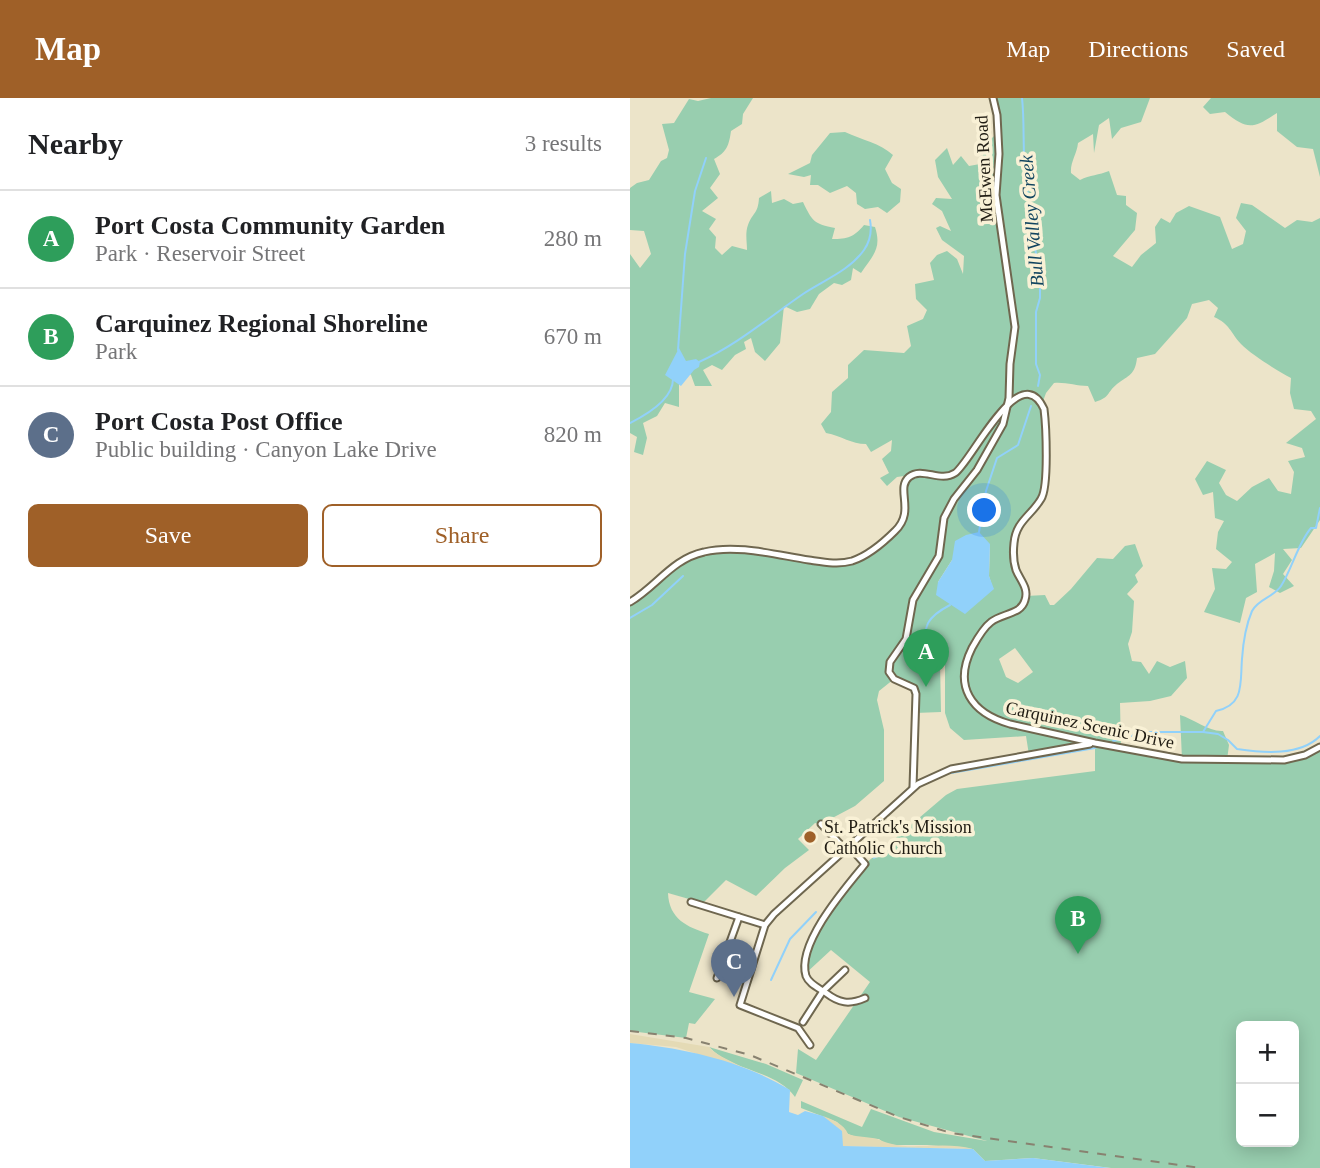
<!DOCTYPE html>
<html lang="en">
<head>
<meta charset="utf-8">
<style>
  body { margin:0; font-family:Georgia,serif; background:#f2f2f2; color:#202124 }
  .controls { position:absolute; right:21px; bottom:21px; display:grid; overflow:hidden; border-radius:10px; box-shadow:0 4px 18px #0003 }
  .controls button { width:63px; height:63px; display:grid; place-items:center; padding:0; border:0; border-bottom:2px solid #e0e0e0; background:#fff; color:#202124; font:35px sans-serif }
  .you { position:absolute; left:355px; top:413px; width:24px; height:24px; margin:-18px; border:5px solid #fff; border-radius:50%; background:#1a73e8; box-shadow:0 0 0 10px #1a73e833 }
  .badge { display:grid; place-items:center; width:46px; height:46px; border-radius:50%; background:#9f6028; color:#fff; font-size:23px; font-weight:700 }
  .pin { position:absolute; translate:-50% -58px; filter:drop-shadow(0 2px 4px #0008) }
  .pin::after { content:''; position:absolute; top:37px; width:24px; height:21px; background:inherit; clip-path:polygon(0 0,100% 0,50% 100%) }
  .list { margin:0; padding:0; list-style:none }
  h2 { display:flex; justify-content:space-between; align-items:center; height:91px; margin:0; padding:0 28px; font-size:30px }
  h2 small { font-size:23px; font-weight:400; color:#757577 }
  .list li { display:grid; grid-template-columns:46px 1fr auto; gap:21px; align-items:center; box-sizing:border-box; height:98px; padding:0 28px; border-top:2px solid #e0e0e0 }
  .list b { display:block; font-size:26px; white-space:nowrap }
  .list p { margin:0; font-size:23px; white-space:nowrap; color:#757577 }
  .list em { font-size:23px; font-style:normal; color:#757577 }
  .actions { display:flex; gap:14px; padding:21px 28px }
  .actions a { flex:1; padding:16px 0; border:2px solid #9f6028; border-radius:10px; text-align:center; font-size:24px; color:#9f6028 }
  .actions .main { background:#9f6028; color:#fff }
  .map { position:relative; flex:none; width:690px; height:1070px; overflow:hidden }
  header { display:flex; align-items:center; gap:42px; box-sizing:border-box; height:98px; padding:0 35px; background:#9f6028; color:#fff }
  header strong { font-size:33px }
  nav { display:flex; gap:38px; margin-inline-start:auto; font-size:24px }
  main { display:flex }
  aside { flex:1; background:#fff }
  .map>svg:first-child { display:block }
  .green { fill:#98ceaf; fill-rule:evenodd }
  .sand { fill:#e4dab5 }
  .water { fill:#91d1fa }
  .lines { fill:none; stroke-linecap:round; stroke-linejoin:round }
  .stream { stroke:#91d1fa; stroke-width:2 }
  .minor-casing { stroke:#6f674f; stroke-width:9 }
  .minor { stroke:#fff; stroke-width:5 }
  .rail { stroke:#888270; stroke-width:2; stroke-dasharray:9 9; stroke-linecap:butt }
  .poi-dot { fill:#9f6028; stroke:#f9f1d6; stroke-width:2.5 }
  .labels { text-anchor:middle; stroke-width:7; stroke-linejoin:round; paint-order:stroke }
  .street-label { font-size:18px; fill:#201c13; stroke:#f9f1d6 }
  .poi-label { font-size:18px; fill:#201c13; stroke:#f9f1d6; text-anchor:start }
  .water-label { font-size:19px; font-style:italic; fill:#11445f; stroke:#f9f1d6 }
</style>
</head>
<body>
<header>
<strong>Map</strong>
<nav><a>Map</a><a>Directions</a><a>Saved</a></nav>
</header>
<main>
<aside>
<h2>Nearby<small>3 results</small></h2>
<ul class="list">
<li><span class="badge" style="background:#2e9e5b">A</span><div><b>Port Costa Community Garden</b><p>Park · Reservoir Street</p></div><em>280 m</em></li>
<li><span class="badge" style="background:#2e9e5b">B</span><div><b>Carquinez Regional Shoreline</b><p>Park</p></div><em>670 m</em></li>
<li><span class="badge" style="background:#5c6f8a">C</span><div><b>Port Costa Post Office</b><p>Public building · Canyon Lake Drive</p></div><em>820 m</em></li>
</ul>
<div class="actions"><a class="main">Save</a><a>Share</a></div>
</aside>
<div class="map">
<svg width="690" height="1070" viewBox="0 0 690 1070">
  <rect width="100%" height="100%" fill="#ece4c9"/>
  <g class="green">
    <path d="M81,0H123L113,16L112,26L101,33C99,47 97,54 84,61L90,76L80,90L88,100L72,113L86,121L79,131L86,139L85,150L92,157L102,148L117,152C117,144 115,135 118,127C123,114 128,116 129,100L141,93L142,105L154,101L163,106L173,104C182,123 184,126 205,130L202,141C218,141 224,139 234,127L245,129C252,151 243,157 231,175L223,170L221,182L212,187L204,185L189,196L180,211L167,214L154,208L150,245L135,263L125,254L121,240L114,244L116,251L105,257L92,272L82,267L73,272L82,288H65L61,277L49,265V309L35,305L27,318L13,325L17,340L13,357L4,354L7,339L0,335V156L10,170L21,156L14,133L0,132V90L7,85L19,82L31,63L37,60L39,52L32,26L44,25L59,1L68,3Z"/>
    <path d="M363,0H520L511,24L491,30L482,41L479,20L469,27L464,55L463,36L448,45C447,56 440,64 441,75L450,82C460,77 469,77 479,73L487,97L496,98V107L507,115L505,132L483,158L502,169L511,157L526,145L525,129L531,120L540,125L546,115L559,108L590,119L602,151L613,146L616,133L606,120L611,105L622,107L655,130L667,122L682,124L690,120V422L671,450L653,451L662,462L653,476L664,488L650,495L639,489L644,473L645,455L625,466L627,494L616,500L610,525L574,514L585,491L582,470L596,471L602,464L586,451L588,434L594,423L585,420L583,394L573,397L565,381L577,363L596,372L589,385L596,397L607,403L622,389L639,380L648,393L661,396L664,374L658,363L675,359L672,350L656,345L686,321L681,313L664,311L660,295L661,280C646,272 622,257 611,246C600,234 600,226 584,219L588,210L579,202L562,206L557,220L525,256L507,260C505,277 499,277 487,286C476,295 481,299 465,304L458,288C446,288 436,284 424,285L416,295L412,306L415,393L388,427L383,456L396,498L415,497L420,507H424L441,491L467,460L483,461L495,448L505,446L513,468L505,477L508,484L497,496L504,503L502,534L498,546L502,563L511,564L519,576L527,563L540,569L555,563L557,580L541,598L520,603L490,605L491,651L552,661L550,617C564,621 579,634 593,633L599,647L597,662H658L690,649V1070H481L403,1060L355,1063L343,1051L297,1047H266L255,1046L249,1041L229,1040L218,1036L207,1024L171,1010V1003L232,1029L241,1011L304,1034L357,1043L269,1019L166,975L168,951L186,962L240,884L201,852L175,876V861L184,838L235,766L316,697L327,691L465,673V646L399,657L396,638L334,642L320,630L315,615V563L310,564L311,614L285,615L284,590L264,581L249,593L247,602L254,632V683L225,708L191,726L185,725L168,741L179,752L155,770L126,798L96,782L73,805L38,795C39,821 57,829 79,836L59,894L85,901L65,926L59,925L56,940L0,933V504L33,476L66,456L94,451L215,464L235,456L271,426L274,394L281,377L267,379L257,388L250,380L259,375L252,361L261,353L262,342L241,354L236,346C221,346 212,338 196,335L191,326L201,314L202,294L218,280V267L234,252L274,255L281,248L277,228L293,221L297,212L286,201L285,186L304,182L300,165L307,157L317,153L327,161L333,176L334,158L312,142L306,130L310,128L321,133L312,113L302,106L306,100L322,101L308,79L305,62L317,50L323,67L331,58L339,68L350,66L357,45L368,34ZM360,446L359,478L363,491L308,484L322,462ZM385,550L403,574L388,585L376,579L369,561ZM611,928H664V1044H611Z"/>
    <path d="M581,0H690V79L683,51L667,49L647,33V15C624,30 618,33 595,14L580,16L573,9Z"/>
    <path d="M215,34C232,42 250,45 263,57L255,71L262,85L271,91L270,104L257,115L248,109L235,111L227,106L226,95L217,88L200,95L188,87H180L181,77L174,79L158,76L180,65L182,57L200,35Z"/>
    <path d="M79,949L136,966L173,982L165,999C146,972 101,973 79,949Z"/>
  </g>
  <g class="sand">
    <path d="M0,936L79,949C89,960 104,963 116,972L46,949L0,945Z"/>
    <path d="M193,1018C203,1022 214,1026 218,1036C228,1040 241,1038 250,1042C261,1047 275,1049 288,1048C306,1048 326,1046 343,1051L213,1048Z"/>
  </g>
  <g class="water">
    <polygon points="49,250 56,263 66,261 70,264 69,269 64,272 51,288 35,277"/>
    <polygon points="349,434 360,446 359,478 364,491 335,516 306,497 308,484 322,462 325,443 336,437"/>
    <path d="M0,945C54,950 113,963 160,992L159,1014L168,1017L175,1013L193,1018L212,1033L213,1048L343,1051L355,1063L403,1060L480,1070H0Z"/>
  </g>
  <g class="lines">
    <g class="stream">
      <path d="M392,0C395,27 392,54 396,81C400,116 406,152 410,187V200L406,214V266L410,277L408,288"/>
      <polyline points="48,252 55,156 65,93 76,60"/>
      <path d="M69,264C107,247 138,220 173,196C194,182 219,173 234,152C241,142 242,133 240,122"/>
      <path d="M0,325C16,317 43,301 43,281"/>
      <polyline points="349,434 356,393 367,360 388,347 401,308"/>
      <polyline points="0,520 22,507 53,478"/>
      <path d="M297,553C292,528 297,519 320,507"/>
      <path d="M573,634L586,613C615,607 610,585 612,561C613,546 616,527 622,513C628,501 644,499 651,488C662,471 668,445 681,430H686L690,410"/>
      <path d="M483,643L515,634H573L588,636L598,642L607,651C634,655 670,658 690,638"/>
      <polyline points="321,675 465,650"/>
      <polyline points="244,760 263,748"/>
      <polyline points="141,882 160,841 186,814"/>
    </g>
    <defs>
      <g id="minor">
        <path d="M0,504C27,488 42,461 74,454C107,446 146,457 179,462C193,464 208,467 222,463C237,458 254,444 265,433C286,413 265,391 279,379C292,368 310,385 325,375C341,365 390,258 414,311C416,327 419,389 411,401C401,418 386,423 384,445C383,454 383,463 386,472C390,482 399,490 395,502C391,517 372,515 361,524C353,530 347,541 342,550C323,588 341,615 380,626L465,645L552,661L654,662L675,657L690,649"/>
        <polyline points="283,689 286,596 284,590 264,581 259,574 260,564 276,541 283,502 309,458 314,420 324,401 347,372 373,326 379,300 380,266 385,229 366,97 369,56 367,17 363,0"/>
        <polyline points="191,726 215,751"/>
        <path d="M218,747L235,766C216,789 166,846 176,878C179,886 189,890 196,895C209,905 219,907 235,900"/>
        <polyline points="61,804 135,827"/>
        <polyline points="87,880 109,819"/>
        <polyline points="173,924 193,893 215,872"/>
        <polyline points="180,947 168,930 110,907 135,827 144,816 288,686 321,671 460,646"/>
      </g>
    </defs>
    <use href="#minor" class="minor-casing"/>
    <use href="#minor" class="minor"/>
    <polyline class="rail" points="0,933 56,940 120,957 269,1019 321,1035 571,1070"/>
  </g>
  <circle class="poi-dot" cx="180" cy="739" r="7"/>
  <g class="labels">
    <g class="street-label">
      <text transform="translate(354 71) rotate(-93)" y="6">McEwen Road</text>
      <text transform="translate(460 627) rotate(12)" y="6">Carquinez Scenic Drive</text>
    </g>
    <g class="poi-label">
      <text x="194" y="735">St. Patrick's Mission<tspan x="194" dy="21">Catholic Church</tspan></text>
    </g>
    <g class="water-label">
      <text transform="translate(401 123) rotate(-95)" y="7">Bull Valley Creek</text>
    </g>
  </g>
</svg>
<div class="controls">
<button>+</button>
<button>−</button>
</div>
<div class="you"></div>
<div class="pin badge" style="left:296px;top:589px;background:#2e9e5b">A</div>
<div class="pin badge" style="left:448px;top:856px;background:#2e9e5b">B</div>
<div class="pin badge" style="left:104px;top:899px;background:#5c6f8a">C</div>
</div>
</main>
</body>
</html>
